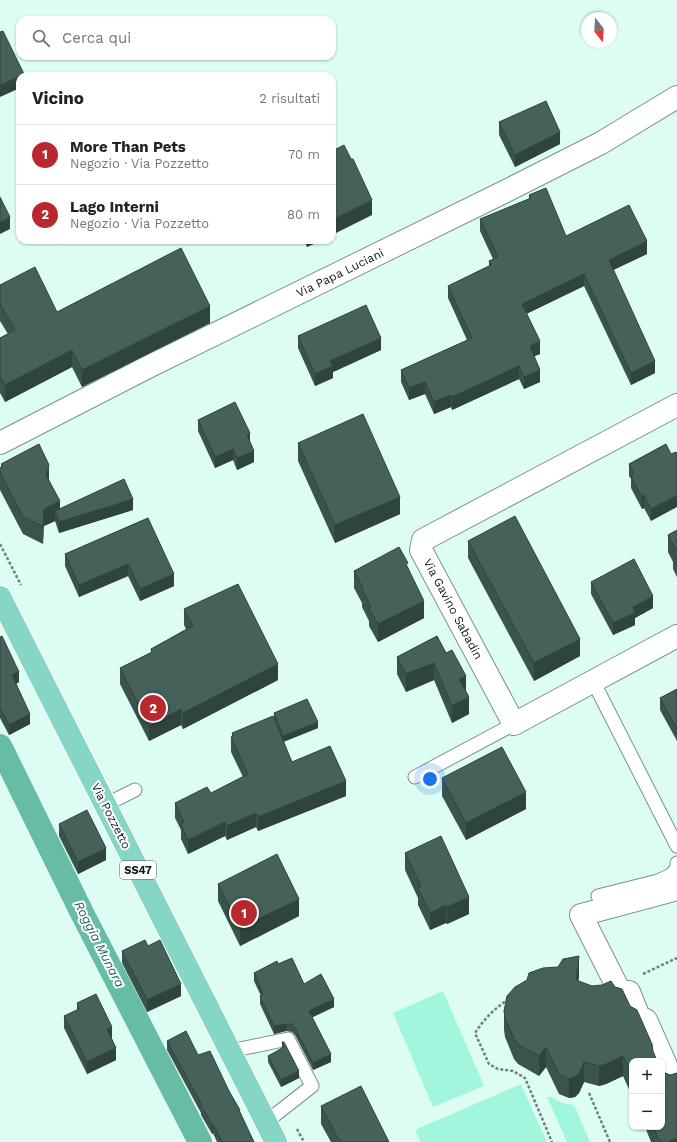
<!DOCTYPE html>
<html lang="it">
<head>
<meta charset="utf-8">
<style>
  body { margin:0; font-family:"Work Sans",sans-serif; background:#f2f2f2; color:#222 }
  .controls { position:absolute; right:12px; bottom:12px; display:grid; overflow:hidden; border-radius:8px; box-shadow:0 1px 3px #0004 }
  .controls button { width:36px; height:36px; display:grid; place-items:center; padding:0; border:0; border-bottom:1px solid #e0e0e0; background:#fff; color:#222; font:20px sans-serif }
  .compass { position:absolute; left:581px; top:12px; width:36px; height:36px; border-radius:50%; background:#fff; box-shadow:0 1px 3px #0004; rotate:163deg }
  .you { position:absolute; left:430px; top:779px; width:14px; height:14px; margin:-10px; border:3px solid #fff; border-radius:50%; background:#1a73e8; box-shadow:0 0 0 6px #1a73e833 }
  .badge { display:grid; place-items:center; width:26px; height:26px; border-radius:50%; background:#b8282f; color:#fff; font-size:13px; font-weight:700 }
  .pin { position:absolute; translate:-50% -50%; border:2px solid #fff; box-shadow:0 1px 4px #0006 }
  .list { margin:0; padding:0; list-style:none }
  h2 { display:flex; justify-content:space-between; align-items:center; height:52px; margin:0; padding:0 16px; font-size:17px }
  h2 small { font-size:13px; font-weight:400; color:#767676 }
  .list li { display:grid; grid-template-columns:26px 1fr auto; gap:12px; align-items:center; box-sizing:border-box; height:60px; padding:0 16px; border-top:1px solid #e0e0e0 }
  .list b { display:block; font-size:15px; white-space:nowrap }
  .list p { margin:0; font-size:13px; white-space:nowrap; color:#767676 }
  .list em { font-size:13px; font-style:normal; color:#767676 }
  .icon { flex:none; width:22px; height:22px; fill:none; stroke:currentColor; stroke-width:2; stroke-linecap:round; stroke-linejoin:round }
  .map { position:relative; flex:none; width:677px; height:1142px; overflow:hidden }
  .search { position:absolute; background:#fff; box-shadow:0 1px 3px #0004; left:16px; top:16px; width:320px; height:44px; display:flex; align-items:center; gap:10px; box-sizing:border-box; padding:0 14px; border-radius:12px; color:#767676; font-size:15px }
  .panel { position:absolute; background:#fff; box-shadow:0 1px 3px #0004; left:16px; top:72px; width:320px; height:172px; border-radius:12px }
  .map>svg:first-child { display:block }
  .green { fill:#a1f6dd }
  .lines { fill:none; stroke-linecap:round; stroke-linejoin:round }
  .canal { stroke:#66bca5; stroke-width:24 }
  .lane-casing { stroke:#78958c; stroke-width:15 }
  .street-casing { stroke:#78958c; stroke-width:24 }
  .primary-casing { stroke:#fff; stroke-width:24 }
  .path { stroke:#6d827b; stroke-width:2.5; stroke-dasharray:3 2; stroke-linecap:butt }
  .lane { stroke:#fff; stroke-width:13 }
  .street { stroke:#fff; stroke-width:22 }
  .primary { stroke:#85d6c4; stroke-width:22 }
  .wall { fill:#3b534d }
  .shaded-wall { fill:#30443e }
  .building { fill:#456159; stroke:#30443e }
  .labels { text-anchor:middle; stroke-width:4; stroke-linejoin:round; paint-order:stroke }
  .shield { fill:#fff; stroke:#575f5d; stroke-width:1 }
  .shield-label { font-size:11px; font-weight:bold; fill:#0f1a17 }
  .street-label { font-size:12px; fill:#0f1a17; stroke:#fff }
  .water-label { font-size:13px; font-style:italic; fill:#1f6353; stroke:#fff }
</style>
</head>
<body>
<div class="map">
<svg width="677" height="1142" viewBox="0 0 677 1142">
  <rect width="100%" height="100%" fill="#ddfdf2"/>
  <g class="green">
    <polygon points="443,991 484,1086 433,1107 393,1013"/>
    <polygon points="521,1084 547,1142 421,1142 415,1130"/>
    <polygon points="547,1097 552,1097 562,1103 574,1105 590,1142 567,1142"/>
  </g>
  <g class="lines">
    <polyline class="canal" points="0,746 82,913 200,1142"/>
    <defs>
      <g id="lane">
        <polyline points="593,681 677,846"/>
        <polyline points="415,777 514,724"/>
        <polyline points="105,805 135,790"/>
        <polyline points="598,896 658,881 671,875 677,868 677,863"/>
        <polyline points="230,1051 288,1039 312,1086 266,1122"/>
      </g>
      <g id="street">
        <polyline points="677,405 423,540 421,550 514,724 677,636"/>
        <polyline points="0,443 150,366 506,191 601,143 677,97"/>
        <polyline points="677,889 581,915 622,996 629,992 639,1017 646,1020 666,1065 664,1066 671,1082 677,1079"/>
      </g>
      <polyline id="primary" points="0,597 276,1142"/>
    </defs>
    <use href="#lane" class="lane-casing"/>
    <use href="#street" class="street-casing"/>
    <use href="#primary" class="primary-casing"/>
    <g class="path">
      <polyline points="0,544 21,585"/>
      <polyline points="643,974 677,958"/>
      <path d="M509,999C495,1008 484,1019 475,1033L489,1064L498,1069L513,1071L525,1078L552,1142"/>
      <polyline points="589,1093 610,1142"/>
      <polyline points="297,1129 304,1142"/>
    </g>
    <use href="#lane" class="lane"/>
    <use href="#street" class="street"/>
    <use href="#primary" class="primary"/>
  </g>
  <g class="wall">
    <polygon points="499,122 560,144 515,167 499,135"/>
    <polygon points="529,195 566,236 647,254 613,270 655,373 631,385 584,286 526,314 540,354 534,356 540,382 524,389 519,379 452,410 451,407 434,414 425,394 409,400 401,382 401,370 467,340 448,298 448,286 489,266 489,261 493,259 480,231 480,219 529,199"/>
    <polygon points="304,240 322,240 307,247"/>
    <polygon points="0,285 57,312 210,323 82,387 72,367 5,402 0,393 0,338 8,334 0,321"/>
    <polygon points="298,336 381,350 333,372 333,378 315,386 298,348"/>
    <polygon points="198,420 250,441 254,462 237,470 233,460 215,468 198,431"/>
    <polygon points="298,443 400,514 335,543 298,461"/>
    <polygon points="666,444 651,521 644,508 642,509 631,488 631,479 629,476 629,464"/>
    <polygon points="1,464 49,480 60,508 133,510 59,533 55,521 44,526 43,544 23,534 0,490 0,468 1,467"/>
    <polygon points="148,518 174,586 140,601 128,576 79,597 65,566 65,554"/>
    <polygon points="677,530 677,577 673,569 673,562 668,552 668,535"/>
    <polygon points="468,541 580,656 534,681 468,558"/>
    <polygon points="408,567 424,618 378,642 369,626 369,621 362,607 362,603 354,588 354,571"/>
    <polygon points="591,582 653,608 635,618 635,625 613,635 591,594"/>
    <polygon points="184,609 278,680 183,729 181,725 149,741 120,684 120,668 151,653 151,649 186,629 184,625"/>
    <polygon points="437,636 466,691 469,714 452,723 434,680 406,692 397,674 397,657"/>
    <polygon points="0,637 19,682 16,684 30,724 9,735 0,718"/>
    <polygon points="677,689 677,741 660,710 660,698"/>
    <polygon points="274,713 318,728 283,742 292,762 346,796 258,831 256,827 227,840 225,836 188,854 181,839 181,830 175,818 175,803 211,793 243,777 231,752 231,737 232,737 232,733 280,734 274,719"/>
    <polygon points="442,778 526,809 466,840 442,796"/>
    <polygon points="59,824 106,860 78,874 59,836"/>
    <polygon points="405,853 469,914 447,924 446,923 430,930 418,905 418,898 405,870"/>
    <polygon points="218,884 299,916 240,946 218,901"/>
    <polygon points="148,946 181,996 147,1012 122,963 122,951"/>
    <polygon points="278,964 334,1007 312,1017 331,1062 313,1070 295,1035 292,1032 286,1031 274,1034 260,1004 260,996 261,996 254,981 254,973"/>
    <polygon points="579,976 578,981 632,1061 632,1096 623,1076 606,1084 599,1086 584,1082 579,1093 575,1097 569,1098 559,1094 546,1067 539,1076 518,1064 514,1059 505,1037 504,1030 504,1011"/>
    <polygon points="77,1003 112,1039 116,1060 87,1074 64,1028 64,1016 77,1010"/>
    <polygon points="167,1041 198,1055 229,1091 254,1142 217,1142 213,1133 212,1134 201,1115 201,1113 167,1050"/>
    <polygon points="282,1042 299,1078 281,1087 268,1062 268,1056 282,1049"/>
    <polygon points="321,1106 389,1142 331,1142 321,1124"/>
    <polygon points="645,1127 662,1127 677,1142 651,1142"/>
  </g>
  <g class="shaded-wall">
    <polygon points="20,76 20,88 0,97 0,85"/>
    <polygon points="560,132 560,144 515,167 515,155"/>
    <polygon points="372,200 372,215 332,235 332,220"/>
    <polygon points="10,217 10,229 0,234 0,222"/>
    <polygon points="307,240 322,240 307,247"/>
    <polygon points="647,241 647,254 609,272 609,260"/>
    <polygon points="584,274 584,286 522,316 522,304"/>
    <polygon points="210,306 210,323 82,387 82,370"/>
    <polygon points="381,338 381,350 333,372 333,378 315,386 315,374 330,361"/>
    <polygon points="540,341 540,354 530,358 530,346"/>
    <polygon points="72,350 72,367 5,402 5,385"/>
    <polygon points="655,361 655,373 631,385 631,373"/>
    <polygon points="519,366 519,379 452,410 452,397"/>
    <polygon points="540,370 540,382 524,389 524,377"/>
    <polygon points="425,382 425,394 409,400 409,388"/>
    <polygon points="451,395 451,407 434,414 434,402"/>
    <polygon points="250,433 250,445 247,435"/>
    <polygon points="233,449 233,460 215,468 215,457"/>
    <polygon points="254,451 254,462 237,470 237,458"/>
    <polygon points="49,465 49,482 46,475"/>
    <polygon points="644,495 644,508 642,509 642,497"/>
    <polygon points="677,495 677,507 651,521 651,509"/>
    <polygon points="400,497 400,514 335,543 335,525"/>
    <polygon points="133,499 133,510 59,533 59,522"/>
    <polygon points="60,501 60,518 55,511 55,521 44,526 43,544 44,509"/>
    <polygon points="128,564 128,576 79,597 79,585"/>
    <polygon points="174,574 174,586 140,601 140,589"/>
    <polygon points="653,596 653,608 635,618 635,625 613,635 613,623 633,607"/>
    <polygon points="424,601 424,618 378,642 378,624"/>
    <polygon points="580,639 580,656 534,681 534,663"/>
    <polygon points="434,663 434,680 406,692 406,674"/>
    <polygon points="278,664 278,680 183,729 183,713"/>
    <polygon points="19,672 19,682 12,685 12,675"/>
    <polygon points="466,676 466,693 459,679"/>
    <polygon points="469,697 469,714 452,723 452,706"/>
    <polygon points="181,709 181,725 149,741 149,726"/>
    <polygon points="30,714 30,724 9,735 9,725"/>
    <polygon points="318,722 318,728 283,742 283,736"/>
    <polygon points="346,781 346,796 258,831 258,817"/>
    <polygon points="526,792 526,809 466,840 466,823"/>
    <polygon points="256,813 256,827 227,840 227,826"/>
    <polygon points="225,822 225,836 188,854 188,840"/>
    <polygon points="106,848 106,860 78,874 78,862"/>
    <polygon points="469,897 469,914 447,924 447,907"/>
    <polygon points="299,899 299,916 240,946 240,928"/>
    <polygon points="446,905 446,923 430,930 430,913"/>
    <polygon points="579,956 579,976 576,999 576,980"/>
    <polygon points="181,984 181,996 147,1012 147,1000"/>
    <polygon points="334,999 334,1007 309,1019 309,1011"/>
    <polygon points="286,1024 286,1031 274,1034 274,1026"/>
    <polygon points="112,1027 112,1039 107,1041 107,1029"/>
    <polygon points="546,1047 546,1067 539,1076 539,1056"/>
    <polygon points="116,1048 116,1060 87,1074 87,1062"/>
    <polygon points="331,1054 331,1062 313,1070 313,1063"/>
    <polygon points="623,1056 623,1076 606,1084 599,1086 599,1066"/>
    <polygon points="584,1062 584,1082 579,1093 575,1097 569,1098 569,1079"/>
    <polygon points="299,1071 299,1078 281,1087 281,1080"/>
    <polygon points="212,1124 213,1124 213,1133 212,1134"/>
    <polygon points="677,1138 677,1142 668,1142"/>
  </g>
  <g class="building">
    <polygon points="3,31 24,74 0,85 0,32"/>
    <polygon points="546,101 560,132 515,155 499,122"/>
    <polygon points="344,145 351,159 353,159 372,200 332,220 332,151"/>
    <polygon points="546,188 566,236 629,205 647,241 609,260 655,361 631,373 584,274 522,304 540,341 530,346 540,370 524,377 519,366 452,397 451,395 434,402 425,382 409,388 401,370 472,338 448,286 491,265 489,261 498,257 480,219 531,198 529,195"/>
    <polygon points="0,197 10,217 0,222"/>
    <polygon points="181,248 210,306 82,370 72,350 5,385 0,376 0,338 15,330 0,304 0,285 35,267 57,312"/>
    <polygon points="366,305 381,338 330,361 333,366 315,374 298,336"/>
    <polygon points="235,402 250,433 247,435 254,451 237,458 233,449 215,457 198,420"/>
    <polygon points="363,414 400,497 335,525 298,443"/>
    <polygon points="39,444 49,465 46,475 60,501 44,509 43,526 23,517 0,472 0,468 3,466 1,464"/>
    <polygon points="666,444 671,454 676,452 677,455 677,495 651,509 644,495 642,497 631,476 634,474 629,464"/>
    <polygon points="124,479 133,499 59,522 55,511"/>
    <polygon points="515,516 580,639 534,663 468,541"/>
    <polygon points="148,518 174,574 140,589 128,564 79,585 65,554"/>
    <polygon points="677,530 677,559 673,551 676,550 668,535"/>
    <polygon points="399,547 408,563 406,564 424,601 378,624 369,608 371,607 362,589 363,588 354,571"/>
    <polygon points="634,559 653,596 633,607 635,613 613,623 591,582"/>
    <polygon points="238,584 278,664 183,713 181,709 149,726 120,668 152,652 151,649 193,626 184,609"/>
    <polygon points="2,636 19,672 12,675 30,714 9,725 0,708 0,637"/>
    <polygon points="437,636 446,653 452,650 466,676 459,679 469,697 452,706 434,663 406,674 397,657"/>
    <polygon points="677,689 677,729 660,698"/>
    <polygon points="307,699 318,722 283,736 274,713"/>
    <polygon points="273,716 292,762 330,746 346,781 258,817 256,813 227,826 225,822 188,840 181,824 184,822 175,803 207,787 211,793 248,774 231,737 233,736 232,733"/>
    <polygon points="502,747 526,792 466,823 442,778"/>
    <polygon points="87,810 106,848 78,862 59,824"/>
    <polygon points="441,836 469,897 447,907 446,905 430,913 418,888 421,886 405,853"/>
    <polygon points="277,854 299,899 240,928 218,884"/>
    <polygon points="145,940 148,946 160,940 181,984 147,1000 122,951"/>
    <polygon points="579,956 576,980 592,986 602,985 611,981 615,987 622,989 630,1006 637,1010 652,1044 653,1051 657,1061 632,1061 632,1076 623,1056 606,1064 599,1066 584,1062 579,1073 575,1077 569,1079 559,1074 546,1047 539,1056 518,1044 514,1039 505,1018 504,1011 507,996 515,987 527,980 529,973 543,968 558,967 563,959"/>
    <polygon points="292,958 304,984 321,974 334,999 309,1011 331,1054 313,1063 295,1028 292,1024 286,1024 274,1026 260,996 263,994 254,973 277,961 278,964"/>
    <polygon points="96,994 112,1027 107,1029 116,1048 87,1062 64,1016 79,1009 77,1003"/>
    <polygon points="186,1031 198,1055 210,1051 229,1091 240,1110 239,1110 254,1142 222,1142 213,1124 212,1124 201,1106 202,1105 167,1041"/>
    <polygon points="282,1042 284,1042 299,1071 281,1080 268,1056 284,1047"/>
    <polygon points="662,1070 663,1072 670,1075 677,1073 677,1138 668,1142 660,1142 653,1127 662,1127"/>
    <polygon points="361,1086 389,1142 340,1142 321,1106"/>
  </g>
  <g class="labels">
    <rect class="shield" x="120" y="861" width="36" height="18" rx="3"/>
    <g class="shield-label">
      <text x="138" y="874">SS47</text>
    </g>
    <g class="street-label">
      <text transform="translate(340 273) rotate(-26)" y="4">Via Papa Luciani</text>
      <text transform="translate(453 609) rotate(62)" y="4">Via Gavino Sabadin</text>
      <text transform="translate(111 816) rotate(63)" y="4">Via Pozzetto</text>
    </g>
    <g class="water-label">
      <text transform="translate(100 944) rotate(63)" y="5">Roggia Munara</text>
    </g>
  </g>
</svg>
<div class="controls">
<button>+</button>
<button>−</button>
</div>
<svg class="compass" viewBox="-18 -18 36 36"><path d="M0-13l5 13h-10z" fill="#e53935"/><path d="M0 13l5-13h-10z" fill="#767676"/></svg>
<div class="you"></div>
<div class="pin badge" style="left:244px;top:913px">1</div>
<div class="pin badge" style="left:153px;top:708px">2</div>
<div class="search"><svg class="icon" aria-label="search" viewBox="0 0 24 24"><circle cx="10" cy="10" r="6"/><path d="M15 15l6 6"/></svg>Cerca qui</div>
<section class="panel">
<h2>Vicino<small>2 risultati</small></h2>
<ul class="list">
<li><span class="badge">1</span><div><b>More Than Pets</b><p>Negozio · Via Pozzetto</p></div><em>70 m</em></li>
<li><span class="badge">2</span><div><b>Lago Interni</b><p>Negozio · Via Pozzetto</p></div><em>80 m</em></li>
</ul>
</section>
</div>
</body>
</html>
